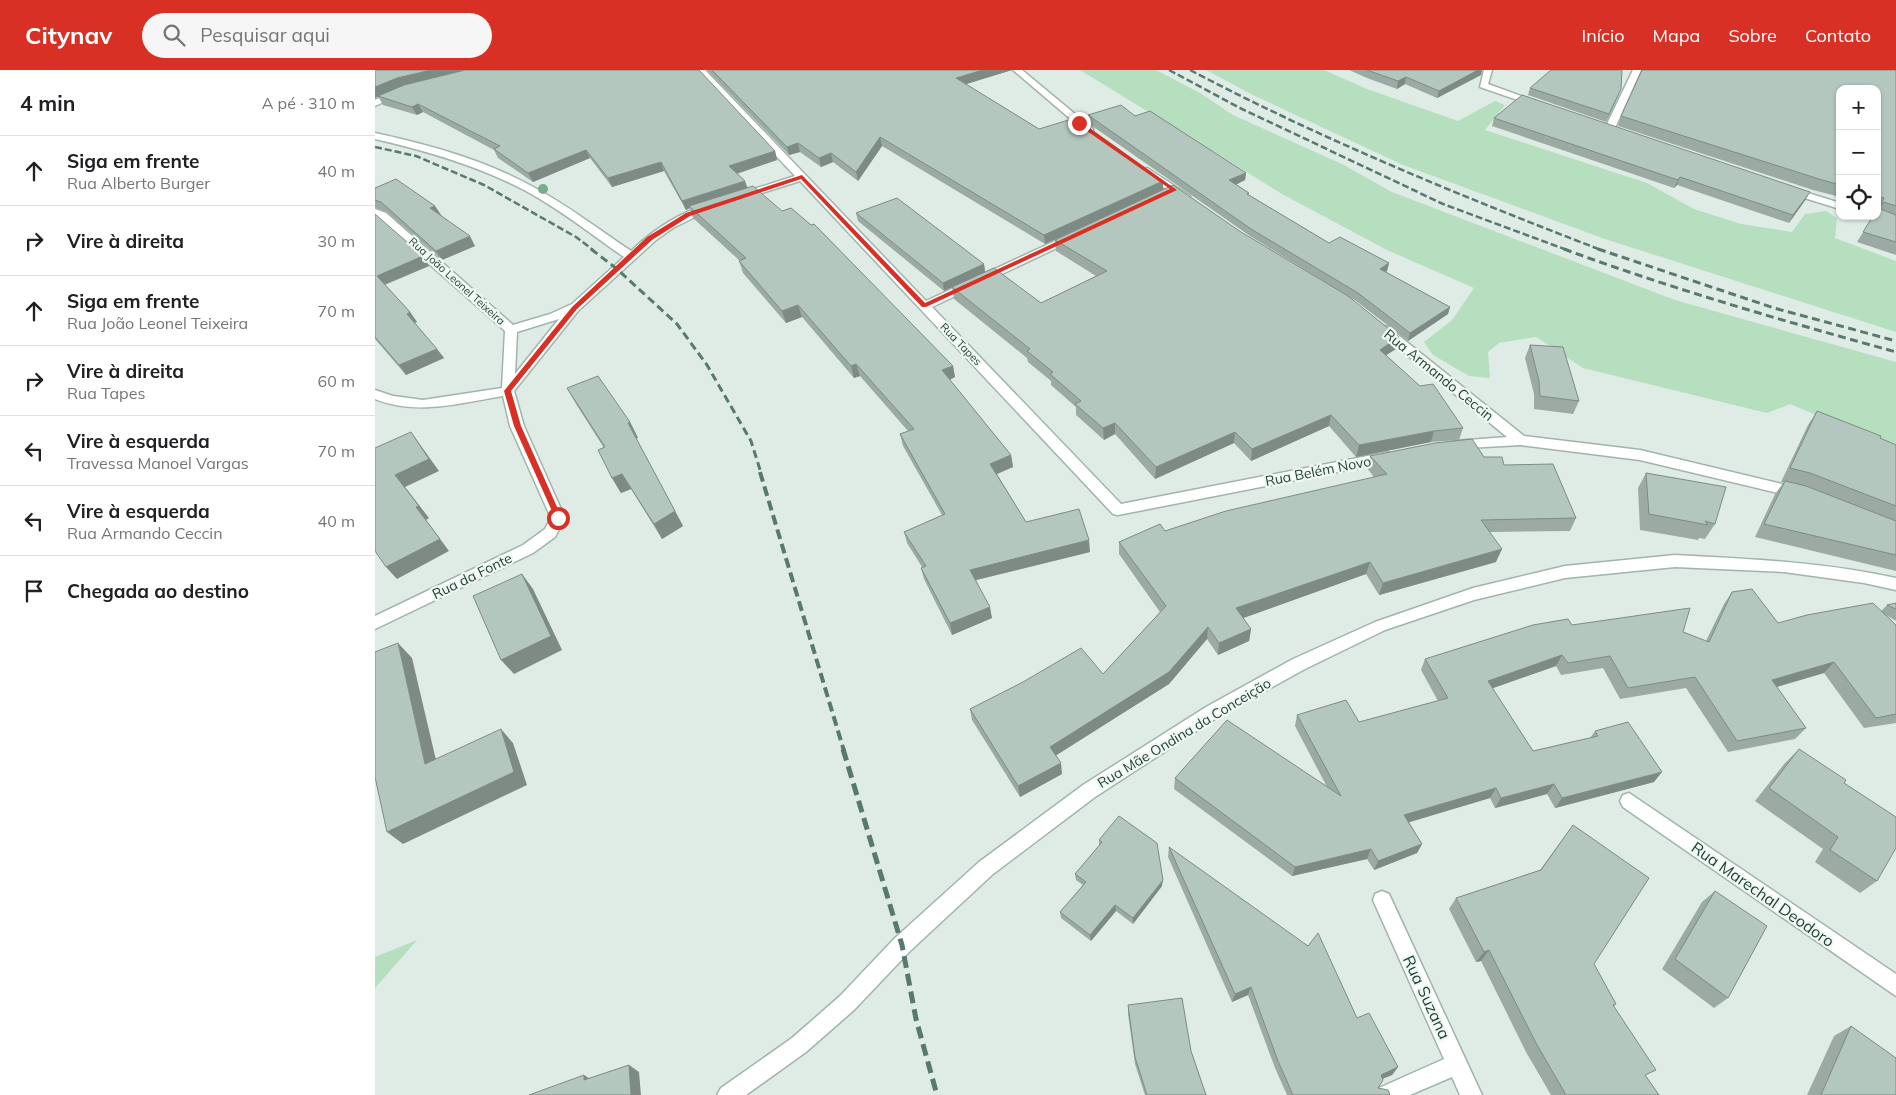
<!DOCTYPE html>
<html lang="pt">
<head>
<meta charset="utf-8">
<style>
  body { margin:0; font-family:Mulish,sans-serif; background:#f6f6f6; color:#202124 }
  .controls { position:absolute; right:15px; top:15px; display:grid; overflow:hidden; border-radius:10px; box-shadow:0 1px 4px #0004 }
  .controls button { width:45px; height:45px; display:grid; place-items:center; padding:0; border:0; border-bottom:1px solid #e0e0e0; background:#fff; color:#202124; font:25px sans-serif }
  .stop { position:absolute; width:15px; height:15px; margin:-11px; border:4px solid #d93025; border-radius:50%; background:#fff }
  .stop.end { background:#d93025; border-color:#fff; box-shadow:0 1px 5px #0008 }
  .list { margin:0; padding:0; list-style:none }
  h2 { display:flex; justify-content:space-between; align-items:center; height:65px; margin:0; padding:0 20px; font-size:21px }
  h2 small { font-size:16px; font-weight:400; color:#757577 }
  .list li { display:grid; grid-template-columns:32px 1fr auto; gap:15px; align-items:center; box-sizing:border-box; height:70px; padding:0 20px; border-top:1px solid #e0e0e0 }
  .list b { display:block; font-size:19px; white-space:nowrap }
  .list p { margin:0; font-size:16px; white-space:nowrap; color:#757577 }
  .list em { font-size:16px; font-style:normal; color:#757577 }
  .icon { flex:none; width:28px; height:28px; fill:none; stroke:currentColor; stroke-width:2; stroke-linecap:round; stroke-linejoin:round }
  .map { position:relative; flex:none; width:1521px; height:1025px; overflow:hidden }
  header { display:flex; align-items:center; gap:30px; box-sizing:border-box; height:70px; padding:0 25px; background:#d93025; color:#fff }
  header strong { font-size:24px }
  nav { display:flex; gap:28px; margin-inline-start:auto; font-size:18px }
  .search { width:350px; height:45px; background:#f6f6f6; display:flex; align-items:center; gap:12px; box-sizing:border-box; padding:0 18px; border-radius:28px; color:#757577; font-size:19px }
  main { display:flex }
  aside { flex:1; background:#fff }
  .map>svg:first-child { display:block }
  .green { fill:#b5dfbe }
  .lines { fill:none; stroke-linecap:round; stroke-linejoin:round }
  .minor-casing { stroke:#a1b4ac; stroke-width:3 }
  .minor { fill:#fff; fill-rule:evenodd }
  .rail-far3 { stroke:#58796e; stroke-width:2.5; stroke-dasharray:7 3; stroke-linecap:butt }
  .rail-far2 { stroke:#58796e; stroke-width:3; stroke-dasharray:8 4.5; stroke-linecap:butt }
  .rail-far1 { stroke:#58796e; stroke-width:4; stroke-dasharray:10 5; stroke-linecap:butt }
  .rail { stroke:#58796e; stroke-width:5; stroke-dasharray:12 6; stroke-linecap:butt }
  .tree { fill:#78ac8a }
  .wall { fill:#9baba3 }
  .shaded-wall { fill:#7e8b85 }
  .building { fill:#b4c7be; stroke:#7e8b85 }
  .route { fill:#d93025 }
  .labels { text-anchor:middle; stroke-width:4.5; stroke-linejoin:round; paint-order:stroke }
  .far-street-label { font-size:11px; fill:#1e3d33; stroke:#eff8f3 }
  .street-label { font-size:14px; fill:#1e3d33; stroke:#eff8f3 }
  .near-street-label { font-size:16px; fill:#1e3d33; stroke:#eff8f3 }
</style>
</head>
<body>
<header>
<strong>Citynav</strong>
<div class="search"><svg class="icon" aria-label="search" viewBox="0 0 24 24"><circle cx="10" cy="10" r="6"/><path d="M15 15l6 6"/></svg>Pesquisar aqui</div>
<nav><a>Início</a><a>Mapa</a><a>Sobre</a><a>Contato</a></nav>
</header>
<main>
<aside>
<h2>4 min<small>A pé · 310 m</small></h2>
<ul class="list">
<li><svg class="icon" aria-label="ahead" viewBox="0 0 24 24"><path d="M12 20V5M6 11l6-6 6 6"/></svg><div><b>Siga em frente</b><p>Rua Alberto Burger</p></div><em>40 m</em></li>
<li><svg class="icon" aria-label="right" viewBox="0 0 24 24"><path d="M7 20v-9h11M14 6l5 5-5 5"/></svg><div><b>Vire à direita</b></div><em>30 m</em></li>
<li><svg class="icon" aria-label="ahead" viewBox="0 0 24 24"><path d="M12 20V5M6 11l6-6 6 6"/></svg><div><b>Siga em frente</b><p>Rua João Leonel Teixeira</p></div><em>70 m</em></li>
<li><svg class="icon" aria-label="right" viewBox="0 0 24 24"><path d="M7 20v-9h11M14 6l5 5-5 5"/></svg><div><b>Vire à direita</b><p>Rua Tapes</p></div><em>60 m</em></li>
<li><svg class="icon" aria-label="left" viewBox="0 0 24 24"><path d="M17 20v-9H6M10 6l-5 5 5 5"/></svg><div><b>Vire à esquerda</b><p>Travessa Manoel Vargas</p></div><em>70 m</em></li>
<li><svg class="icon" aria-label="left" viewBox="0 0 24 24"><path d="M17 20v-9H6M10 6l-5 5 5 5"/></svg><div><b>Vire à esquerda</b><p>Rua Armando Ceccin</p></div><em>40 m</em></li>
<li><svg class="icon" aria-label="arrive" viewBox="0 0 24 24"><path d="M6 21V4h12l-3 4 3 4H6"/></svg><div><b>Chegada ao destino</b></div></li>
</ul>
</aside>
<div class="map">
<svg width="1521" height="1025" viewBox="0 0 1521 1025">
  <rect width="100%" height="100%" fill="#dfece5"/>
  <g class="green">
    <polygon points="705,0 781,0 825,23 858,45 967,94 1017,122 1300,230 1521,292 1521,379 1415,334 1392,343 1208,298 1161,267 1124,273 1113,282 1115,308 1094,306 1058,285 1049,272 1077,250 1099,218 1012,180 907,124"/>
    <polygon points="831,0 949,0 992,19 1083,51 1120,31 1130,35 1110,60 1272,113 1319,139 1366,154 1417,162 1430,144 1451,141 1462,148 1460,168 1521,191 1521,262 1230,169 1028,95 878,25"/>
    <polygon points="42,870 0,918 0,887"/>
  </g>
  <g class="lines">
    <defs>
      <g id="minor">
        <polygon points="321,0 330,0 551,231 693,165 701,165 701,169 557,237 746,434 1013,382 1020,387 1013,392 743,445 738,444 425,111 368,129 360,129 360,125 420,106"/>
        <polygon points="638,0 647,0 718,59 718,63 712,63"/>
        <polygon points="1109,0 1117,0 1113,14 1168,34 1160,36 1105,17"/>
        <polygon points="1258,0 1266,0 1240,58 1232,60 1230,58"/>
        <polygon points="22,20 30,22 0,36 0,30"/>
        <path d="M0,63C55,75 110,90 160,118C194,136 224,160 256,181C278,160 305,142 335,134L340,137L298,158L281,170L203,241L139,321L149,356L190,448L180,467L158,483L0,559V546L148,475L170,459L176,448L135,356L128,326C85,333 42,346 0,329V320L18,326L48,330L127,318L130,261L0,146V139L11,143L138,255L175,244L197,234L249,187C217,165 186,140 151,121C104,96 52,81 0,69ZM184,249L140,304L142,262Z"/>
        <polygon points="772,98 815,126 815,130 807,130 768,103 768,99"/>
        <polygon points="1414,117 1465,133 1465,139 1410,122 1410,118"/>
        <polygon points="1009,256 1013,257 1149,366 1265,380 1424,418 1431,423 1424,428 1265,390 1145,375 1075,379 1073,376 1075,373 1080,371 1132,367 1005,263 1003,260"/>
        <path d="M1300,485C1375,489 1448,492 1521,508V520L1489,513L1409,502L1300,497L1190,508L1099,530L1010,560L930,599L843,647L720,727L618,804L534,882L479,940L431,982L371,1025H342L346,1018L417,968L465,926L520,868L604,792L708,715L831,637L918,589L1000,552L1098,518L1190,496Z"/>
        <polygon points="1254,723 1521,904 1521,926 1248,737 1245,731 1248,725"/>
        <polygon points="1007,821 1014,824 1107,1025 1085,1025 1077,1007 1035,1025 1000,1025 1004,1018 1069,989 998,830 1000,824"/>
      </g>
    </defs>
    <use href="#minor" class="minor-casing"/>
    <use href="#minor" class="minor"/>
    <g class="rail-far3">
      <polyline points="794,0 865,38 1068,134 1192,180"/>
      <path d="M815,0C948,70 1086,126 1226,180"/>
      <polyline points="0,77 41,86 109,115 201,167 218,180"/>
    </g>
    <g class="rail-far2">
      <polyline points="216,179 242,199 302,254 332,295 376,371 386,403"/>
      <path d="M1189,179C1297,219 1409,251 1521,282"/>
      <polyline points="1223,179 1399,238 1521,271"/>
    </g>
    <polyline class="rail-far1" points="385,402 469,681"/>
    <polyline class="rail" points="468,679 527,875 541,949 562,1025"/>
  </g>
  <circle class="tree" cx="168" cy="119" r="5"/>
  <g class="wall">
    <polygon points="0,0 400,81 402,90 362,104 372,117 578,296 580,307 575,310 636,385 638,397 622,404 651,452 715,482 601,510 617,548 577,565 549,509 546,498 547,497 532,473 529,462 567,445 528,376 525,364 533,361 485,306 479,308 427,247 411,253 368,203 364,191 365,191 318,148 315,138 311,140 289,101 237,117 215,88 158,112 123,88 119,80 48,42 42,45 8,35 3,26 0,28"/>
    <polygon points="332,0 637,0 590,14 664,59 788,120 1021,279 1011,285 1088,358 1084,370 1056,372 981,387 954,356 876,391 859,373 780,409 740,364 729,370 701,345 701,337 676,315 676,311 653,292 652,288 579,229 577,217 666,233 721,206 681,181 680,170 742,141 670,174 507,76 483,111 458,92 446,97 425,82 414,85"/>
    <polygon points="974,0 1107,0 1106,5 1062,28 1030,14 1022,19 992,8"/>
    <polygon points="1521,0 1521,185 1482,172 1503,138 1502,19 1465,19 1465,127 1438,120 1243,56 1246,46"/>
    <polygon points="1155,18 1243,26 1231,52 1153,25"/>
    <polygon points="713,45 760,46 871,103 870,110 861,115 874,123 874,125 954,173 1014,193 1012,201 1011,202 1075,237 1073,244 1033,271 981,231 875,166 713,53"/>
    <polygon points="1119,48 1431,129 1414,153 1302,115 1299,118 1117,56"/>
    <polygon points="0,118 60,136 66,145 100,176 67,190 12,142 0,138"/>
    <polygon points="481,143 609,194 610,202 569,221 483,151"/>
    <polygon points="0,144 54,196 10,215 35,242 42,252 40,253 69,288 31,305 0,269"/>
    <polygon points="1155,275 1204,331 1198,344 1159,339 1159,324 1150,288"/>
    <polygon points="192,318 255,352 263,368 261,368 308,456 287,469 256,419 246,423 237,408 229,378 201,334"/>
    <polygon points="1442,341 1521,375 1521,501 1380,467 1400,424 1409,412 1406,412 1433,355"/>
    <polygon points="995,386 1109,387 1129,395 1201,448 1195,461 1115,462 1121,492 1004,525 991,504 868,548 876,559 874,571 843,585 832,569 794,614 681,685 687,704 645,727 597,650 595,639 728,604 785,542 744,484 744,472 790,461 999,407 992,398"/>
    <polygon points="1271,403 1340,454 1330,469 1324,468 1323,470 1265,460 1263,418"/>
    <polygon points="1357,522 1403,553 1506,541 1512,535 1521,533 1521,551 1511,545 1521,555 1521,653 1489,658 1449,603 1402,617 1431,658 1420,669 1353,682 1311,618 1245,629 1228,598 1186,605 1181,596 1117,618 1158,681 1215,668 1220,661 1279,712 1180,738 1172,724 1120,738 1115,728 1034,752 1047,774 1042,783 999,800 992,789 917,806 799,719 800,708 952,717 920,656 922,645 984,652 1063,631 1046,600 1050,589 1197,555 1308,562 1331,571 1349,534"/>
    <polygon points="1424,679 1469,713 1502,811 1485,823 1440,792 1448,779 1380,731 1410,693"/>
    <polygon points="1198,755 1219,894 1241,934 1239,936 1271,1006 1284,1025 1176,1025 1151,982 1106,891 1101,892 1074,839 1081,828 1165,800"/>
    <polygon points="724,770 787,816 758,854 741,841 716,871 686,848 685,842 708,815 701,810 700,804 724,776"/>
    <polygon points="794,777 982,948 1023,997 1017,1005 1007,1009 1003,1018 1015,1025 912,1025 900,998 873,925 857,932 793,787"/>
    <polygon points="1340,821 1353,928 1339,938 1287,899 1327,832"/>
    <polygon points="753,935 816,981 831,1025 770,1025 760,994 753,944"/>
    <polygon points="1476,956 1521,1025 1432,1025 1459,966"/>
  </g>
  <g class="shaded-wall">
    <polygon points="56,0 97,0 27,16 0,28 0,17 22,8"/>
    <polygon points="608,0 637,0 582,17 581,8"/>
    <polygon points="1103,0 1107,0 1106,5 1062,28 1064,21"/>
    <polygon points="1031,7 1030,14 1022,19 1023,11"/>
    <polygon points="1246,19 1243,26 1231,52 1234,44"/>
    <polygon points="43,34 48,42 42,45 37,37"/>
    <polygon points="505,67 507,76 483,111 481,102"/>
    <polygon points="423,73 425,82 414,85 412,77"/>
    <polygon points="211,80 215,88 158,112 153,103"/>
    <polygon points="400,81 402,90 357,105 354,96"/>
    <polygon points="456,83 458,92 446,97 444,88"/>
    <polygon points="286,92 289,101 237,117 233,108"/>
    <polygon points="871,103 870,110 853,118 854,110"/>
    <polygon points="1305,107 1302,115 1299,118 1303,110"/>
    <polygon points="370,111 373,119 314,136 315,138 311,140 307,131"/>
    <polygon points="788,111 788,120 670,174 669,165"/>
    <polygon points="1435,122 1431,129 1414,153 1418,145"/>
    <polygon points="1509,132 1502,142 1502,139 1506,134"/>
    <polygon points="60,136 66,145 55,138"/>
    <polygon points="95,166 100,176 67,190 61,181"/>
    <polygon points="48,186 54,196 8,215 2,206"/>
    <polygon points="1014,193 1012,201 1003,207 1005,199"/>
    <polygon points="609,194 610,202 569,221 568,213"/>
    <polygon points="423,235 427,247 411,253 407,241"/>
    <polygon points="1075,237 1073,244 1033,271 1035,263"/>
    <polygon points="35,242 42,252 38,253 32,244"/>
    <polygon points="1024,267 1021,279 1002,291 1005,280"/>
    <polygon points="62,279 69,288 31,305 24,295"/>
    <polygon points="481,294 485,306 479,308 476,296"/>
    <polygon points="578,296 580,307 569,312 567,300"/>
    <polygon points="956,345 954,356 876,391 877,379"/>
    <polygon points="255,352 263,368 261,368 253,353"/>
    <polygon points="740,353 740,364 729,370 728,358"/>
    <polygon points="1059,361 1056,372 981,387 984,375"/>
    <polygon points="36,362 64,401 30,417 54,448 51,450 74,481 22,509 11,497 41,437 20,405"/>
    <polygon points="860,362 859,373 780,409 781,397"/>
    <polygon points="636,385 638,397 617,406 615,394"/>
    <polygon points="247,404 256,419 246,423 237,408"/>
    <polygon points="300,441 308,456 287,469 279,454"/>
    <polygon points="714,470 715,482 597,511 595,500"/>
    <polygon points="1127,479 1121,492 1004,525 1008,513"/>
    <polygon points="995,492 991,504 860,551 861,538"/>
    <polygon points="147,504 158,519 187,580 139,604 126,590"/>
    <polygon points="615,537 617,548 577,565 575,553"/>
    <polygon points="833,557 832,569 794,614 677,688 675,677"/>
    <polygon points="876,559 874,571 843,585 844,573"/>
    <polygon points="23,573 37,588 65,707 50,694"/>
    <polygon points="1187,585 1181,596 1107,622 1113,611"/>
    <polygon points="1459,592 1449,603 1387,621 1397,610"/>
    <polygon points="126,659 138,673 152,715 28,774 12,762"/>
    <polygon points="686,693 687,704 645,727 643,716"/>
    <polygon points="1287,702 1279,712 1180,738 1187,728"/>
    <polygon points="1179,714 1172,724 1120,738 1126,728"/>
    <polygon points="1121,718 1115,728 1025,755 1029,745"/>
    <polygon points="1047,774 1042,783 999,800 1003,791"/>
    <polygon points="996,779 992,789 917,806 920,797"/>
    <polygon points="788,810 787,816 758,854 758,848"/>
    <polygon points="740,835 741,841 716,871 715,865"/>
    <polygon points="1114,880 1106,891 1101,892 1109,882"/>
    <polygon points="876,917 873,925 857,932 860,924"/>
    <polygon points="254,995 264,1002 266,1025 256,1025"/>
    <polygon points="1023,997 1017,1005 1000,1012 1006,1005"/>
    <polygon points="209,1005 220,1012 209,1010"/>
  </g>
  <g class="building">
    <polygon points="0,0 56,0 22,8 0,17"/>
    <polygon points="90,0 324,0 400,81 354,96 370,111 307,131 286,92 233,108 211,80 153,103 119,79 125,76 43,34 37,37 3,26 29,15"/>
    <polygon points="337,0 608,0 581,8 664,59 700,48 788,111 669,165 505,67 481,102 456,83 444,88 423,73 412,77"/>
    <polygon points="992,0 1103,0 1064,21 1031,7 1023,11"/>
    <polygon points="1176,0 1247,0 1246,19 1234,44 1155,18"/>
    <polygon points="1267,0 1521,0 1521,136 1509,132 1506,134 1509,128 1502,126 1502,19 1465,19 1465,115 1444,109 1246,46"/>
    <polygon points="1147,25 1435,122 1418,145 1305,107 1303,110 1119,48"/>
    <polygon points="746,35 760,46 775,41 871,103 854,110 874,123 872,124 954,173 965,167 1014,193 1005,199 1075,237 1035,263 983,223 876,159 713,45"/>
    <polygon points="21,109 60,136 55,138 95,166 61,181 6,132 0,130 0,118"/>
    <polygon points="798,115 866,162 973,226 1024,267 1005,280 1045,316 1058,314 1088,358 1059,361 984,375 956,345 877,379 860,362 781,397 740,353 728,358 700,334 706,331 675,304 678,302 652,281 655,279 577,217 619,198 666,233 732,201 680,170"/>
    <polygon points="378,116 407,141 416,138 436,155 439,154 578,296 567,300 636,385 615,394 651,452 704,439 714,470 595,500 615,537 575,553 546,498 551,496 529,462 570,444 525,364 539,359 481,294 476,296 423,235 407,241 364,191 371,188 314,136"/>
    <polygon points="522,128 609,194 568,213 481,143"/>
    <polygon points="1503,138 1521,145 1521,172 1488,162 1498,146 1502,146"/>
    <polygon points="0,144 48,186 2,206 35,242 32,244 62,279 24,295 0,267"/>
    <polygon points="1155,275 1188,277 1204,331 1165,326 1164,311"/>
    <polygon points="223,306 255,352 253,353 300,441 279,454 247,404 237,408 223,380 230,377 192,318"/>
    <polygon points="1442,341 1506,366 1505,368 1521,375 1521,436 1435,403 1415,398"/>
    <polygon points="36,362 54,389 20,405 44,436 41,437 65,469 11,497 0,481 0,378"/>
    <polygon points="1097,369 1109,387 1127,387 1129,395 1178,394 1201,448 1106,450 1127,479 1008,513 995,492 861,538 876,559 844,573 833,557 794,602 675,677 686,693 643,716 595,639 648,612 706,578 728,604 791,536 744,472 785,454 790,461 851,441 1012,404 995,386 1060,373"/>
    <polygon points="1271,403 1351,417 1340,454 1330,451 1333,455 1274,444"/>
    <polygon points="1410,411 1431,416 1521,451 1521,485 1389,454"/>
    <polygon points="147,504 176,566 126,590 98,526"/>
    <polygon points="1377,519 1403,553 1432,545 1498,533 1521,555 1521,644 1501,648 1459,592 1397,610 1431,658 1362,671 1320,607 1253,618 1235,586 1193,593 1187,585 1113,611 1158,681 1223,666 1220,661 1253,652 1287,702 1187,728 1179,714 1126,728 1121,718 1029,745 1047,774 1003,791 996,779 920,797 800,708 852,650 966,726 922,645 971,630 984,652 1073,628 1050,589 1158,555 1193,549 1197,555 1315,538 1308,562 1334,572 1357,522"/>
    <polygon points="1521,533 1521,539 1512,535"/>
    <polygon points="23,573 50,694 126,659 139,702 12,762 0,707 0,582"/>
    <polygon points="1424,679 1471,710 1469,713 1521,747 1521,778 1502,811 1455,780 1463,767 1394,718"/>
    <polygon points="744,746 782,773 788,810 758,848 740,835 715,865 685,842 711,812 700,804 727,772 724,770"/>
    <polygon points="1198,755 1274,808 1219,894 1241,934 1238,935 1281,1000 1270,1005 1284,1025 1191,1025 1161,973 1114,880 1109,882 1081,828 1166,800"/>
    <polygon points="794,777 933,876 943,863 982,948 994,943 1023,997 1006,1005 1008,1010 1003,1018 1013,1020 1015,1025 918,1025 903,991 876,917 860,924"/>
    <polygon points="1340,821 1392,856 1353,928 1300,889"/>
    <polygon points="807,928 816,981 831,1025 772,1025 760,987 753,935"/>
    <polygon points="1476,956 1521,988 1521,1025 1446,1025"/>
    <polygon points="254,995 256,1025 154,1025 209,1005 209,1010"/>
  </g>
  <polygon class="route" points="702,52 706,52 802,120 551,237 547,237 426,109 315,146 277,170 202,239 136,321 146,356 187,448 181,450 139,356 129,321 197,237 272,167 311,143 427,105 550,233 795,119 702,54"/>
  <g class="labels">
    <g class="far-street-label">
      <text transform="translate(82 211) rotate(42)" y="4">Rua João Leonel Teixeira</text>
      <text transform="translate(586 274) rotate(46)" y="4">Rua Tapes</text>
    </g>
    <g class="street-label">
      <text transform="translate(1064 305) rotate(39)" y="5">Rua Armando Ceccin</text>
      <text transform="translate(943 401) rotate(-11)" y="5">Rua Belém Novo</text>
      <text transform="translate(97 506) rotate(-26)" y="5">Rua da Fonte</text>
      <text transform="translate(809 663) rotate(-31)" y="5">Rua Mãe Ondina da Conceição</text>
    </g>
    <g class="near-street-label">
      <text transform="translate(1388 824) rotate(35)" y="6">Rua Marechal Deodoro</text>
      <text transform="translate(1052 927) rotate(65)" y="6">Rua Suzana</text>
    </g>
  </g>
</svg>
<div class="controls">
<button>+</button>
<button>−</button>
<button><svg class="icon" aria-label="locate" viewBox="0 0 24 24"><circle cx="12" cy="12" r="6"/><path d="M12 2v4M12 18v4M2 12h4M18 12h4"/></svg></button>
</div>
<div class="stop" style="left:183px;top:448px"></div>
<div class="stop end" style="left:704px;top:53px"></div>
</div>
</main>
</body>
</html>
